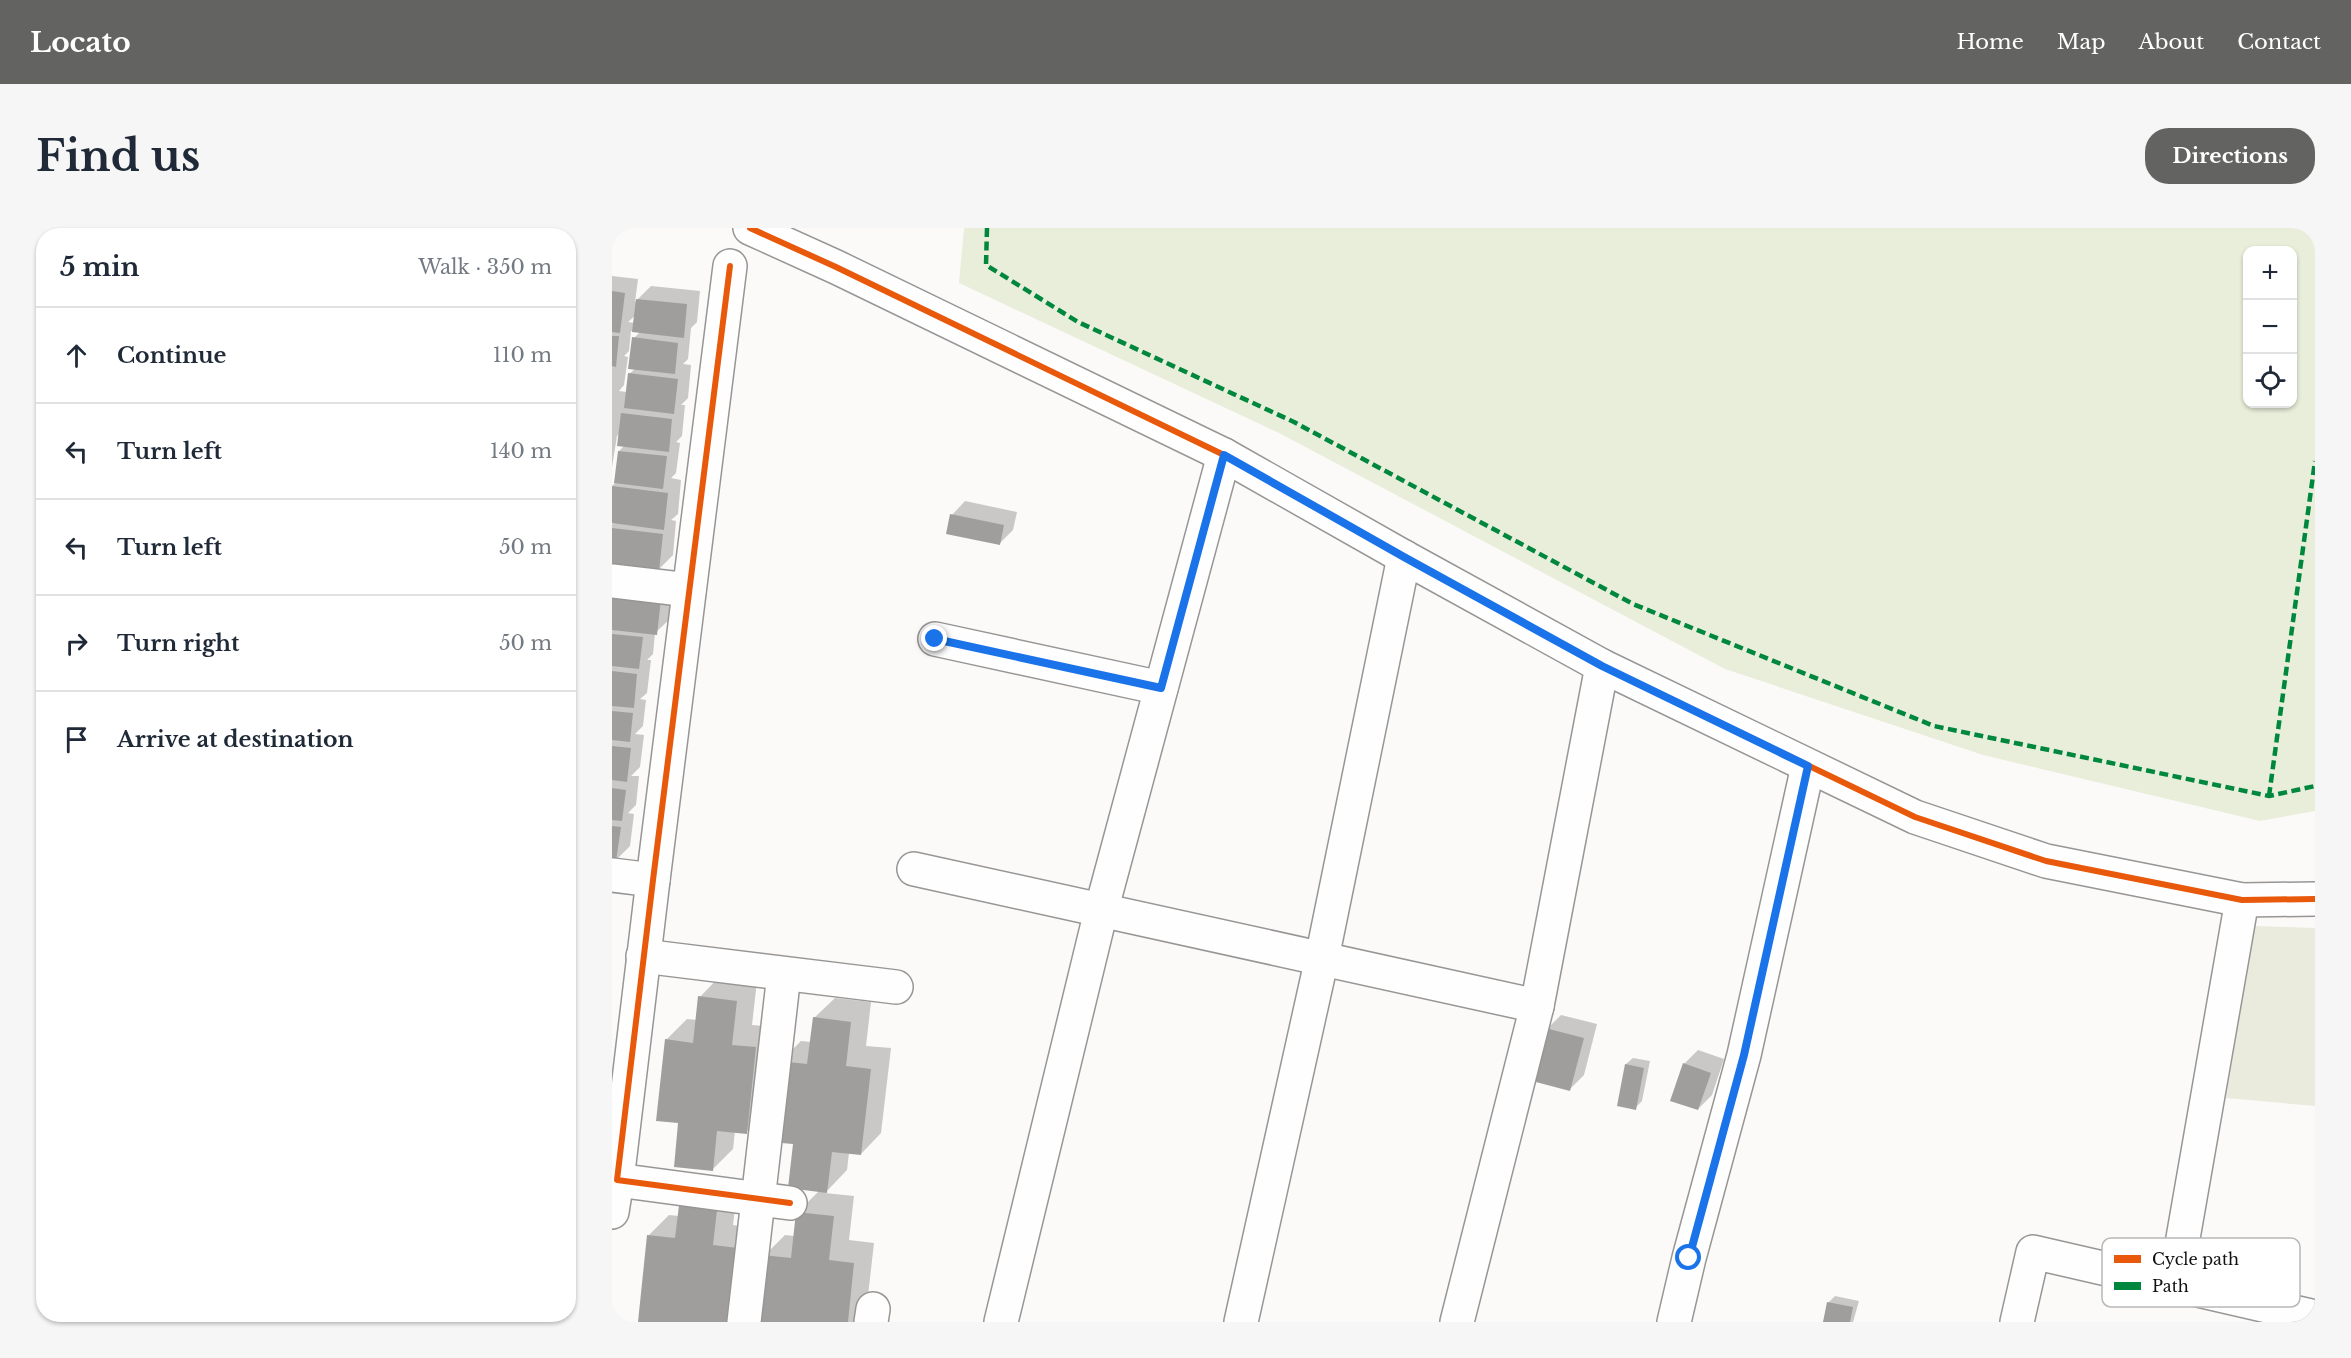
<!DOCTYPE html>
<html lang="en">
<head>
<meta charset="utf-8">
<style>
  body { margin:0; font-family:"Libre Baskerville",serif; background:#f6f6f7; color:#1f2937 }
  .controls { position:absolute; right:18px; top:18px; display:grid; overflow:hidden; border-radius:12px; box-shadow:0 2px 4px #0004 }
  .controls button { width:54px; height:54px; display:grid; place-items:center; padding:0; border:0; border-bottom:2px solid #e0e1e3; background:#fff; color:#1f2937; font:30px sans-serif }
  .stop { position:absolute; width:18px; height:18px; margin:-14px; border:4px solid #1a73e8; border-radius:50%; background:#fff }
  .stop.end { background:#1a73e8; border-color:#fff; box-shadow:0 2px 6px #0008 }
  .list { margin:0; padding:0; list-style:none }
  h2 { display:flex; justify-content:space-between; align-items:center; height:78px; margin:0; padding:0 24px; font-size:26px }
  h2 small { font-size:20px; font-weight:400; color:#747a83 }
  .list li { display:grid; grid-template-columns:39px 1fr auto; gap:18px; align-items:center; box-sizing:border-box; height:96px; padding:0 24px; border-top:2px solid #e0e1e3 }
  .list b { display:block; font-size:22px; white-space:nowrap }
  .list em { font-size:20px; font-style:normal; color:#747a83 }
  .icon { flex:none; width:33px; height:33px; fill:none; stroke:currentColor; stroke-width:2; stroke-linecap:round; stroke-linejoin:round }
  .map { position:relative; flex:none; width:1703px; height:1094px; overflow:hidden; border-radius:24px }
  header { display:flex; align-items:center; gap:36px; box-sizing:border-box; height:84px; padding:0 30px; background:#636362; color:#fff }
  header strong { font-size:28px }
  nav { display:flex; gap:33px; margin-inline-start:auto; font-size:21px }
  .intro { display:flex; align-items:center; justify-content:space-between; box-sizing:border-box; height:144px; padding:0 36px }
  h1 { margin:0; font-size:42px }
  .button { padding:15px 27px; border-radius:24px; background:#636362; color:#fff; font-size:21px; font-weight:700 }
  main { display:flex; gap:36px; padding:0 36px }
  aside { flex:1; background:#fff; border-radius:24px; box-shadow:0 2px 4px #0004 }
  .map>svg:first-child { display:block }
  .green { fill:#e9eeda; fill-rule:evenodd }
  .cemetery { fill:#eaebdd }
  .shadow { fill:#0003; fill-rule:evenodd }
  .building { fill:#a09e9c }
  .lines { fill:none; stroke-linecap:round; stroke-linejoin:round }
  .minor-casing { stroke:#979695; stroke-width:36 }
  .minor { stroke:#fffefe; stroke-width:33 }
  .quiet { stroke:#00873e; stroke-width:4.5; stroke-dasharray:9 4.5; stroke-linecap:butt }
  .cycleway-casing { stroke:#fff; stroke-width:10 }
  .cycleway { stroke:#e8590c; stroke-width:6 }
  .route { stroke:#1a73e8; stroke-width:8 }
  .key { fill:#fff; stroke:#b8b8b8; stroke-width:1.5 }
  .key-label { font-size:16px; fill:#111 }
</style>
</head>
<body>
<header>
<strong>Locato</strong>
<nav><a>Home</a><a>Map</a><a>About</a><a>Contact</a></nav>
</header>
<div class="intro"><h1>Find us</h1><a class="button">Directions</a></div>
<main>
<aside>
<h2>5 min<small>Walk · 350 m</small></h2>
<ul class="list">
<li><svg class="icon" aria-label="ahead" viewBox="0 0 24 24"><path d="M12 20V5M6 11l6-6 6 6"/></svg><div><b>Continue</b></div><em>110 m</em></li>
<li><svg class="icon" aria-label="left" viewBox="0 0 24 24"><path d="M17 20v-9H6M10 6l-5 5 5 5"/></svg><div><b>Turn left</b></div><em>140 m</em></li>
<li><svg class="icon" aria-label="left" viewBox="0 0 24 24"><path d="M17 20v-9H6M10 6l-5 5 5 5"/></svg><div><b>Turn left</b></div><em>50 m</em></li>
<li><svg class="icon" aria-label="right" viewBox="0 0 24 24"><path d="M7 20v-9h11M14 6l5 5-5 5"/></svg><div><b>Turn right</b></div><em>50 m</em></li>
<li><svg class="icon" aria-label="arrive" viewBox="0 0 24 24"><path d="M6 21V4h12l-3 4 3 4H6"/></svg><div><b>Arrive at destination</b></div></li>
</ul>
</aside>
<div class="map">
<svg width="1703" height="1094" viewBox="0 0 1703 1094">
  <rect width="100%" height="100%" fill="#fcfaf8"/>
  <path class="green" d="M352,0H1703V583L1648,593L1371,527L1113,441L665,204L347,55ZM1636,22H1680V176H1636Z"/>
  <polygon class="cemetery" points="1642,698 1703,700 1703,878 1614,870"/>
  <g class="shadow">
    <path d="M0,48L26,51L23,74L39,58L88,63L85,94L79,100L76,131L71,136L79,137L76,170L69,177H73L70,208L64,214L68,215L64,245L59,250L69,252L66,286L59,292L64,293L61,327L47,341L0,336V296L2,294H0V258L4,254L7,223L13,217L8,205L5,208L0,239ZM24,87L23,95L16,94ZM19,103L28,104L22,110L23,141L17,146L15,164L7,163L12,157L16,129L12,128L17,123Z"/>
    <polygon points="353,273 405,284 401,302 387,316 340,287"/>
    <polygon points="0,351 62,358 58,391 43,405 41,426 35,432 39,432 35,465 28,471 34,472 31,498 23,506 32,507 28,539 19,548 27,548 24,577 16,585 22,586 18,618 4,632 0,631"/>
    <polygon points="108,748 145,753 140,797 164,799 155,884 134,904 123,903 121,921 100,942 68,894 54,812 75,791 85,792 88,769"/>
    <polygon points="223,770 259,774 254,818 279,820 269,905 249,926 237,925 235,942 213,965 242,968 237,1012 262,1015 253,1094 145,1094 152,1028 173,1007 183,1008 185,985 208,962 183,915 169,833 189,813 199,814 202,790"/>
    <polygon points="949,787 985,796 972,847 958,861 935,801"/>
    <polygon points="1086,822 1112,831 1100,867 1086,881 1072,836"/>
    <polygon points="1021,830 1038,833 1030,873 1023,880 1014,836"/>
    <polygon points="126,953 121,997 146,1000 46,1094 37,1007 57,987 67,988"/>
    <polygon points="1223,1068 1247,1073 1241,1094 1213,1094 1216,1075"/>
  </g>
  <g class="building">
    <polygon points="0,63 13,65 8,105 0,104"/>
    <polygon points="24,71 75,76 72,110 20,104"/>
    <polygon points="0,108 7,108 4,139 0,138"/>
    <polygon points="20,109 66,115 63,146 16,141"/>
    <polygon points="16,145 66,151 62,186 12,180"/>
    <polygon points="9,185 60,191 57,224 5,218"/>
    <polygon points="6,223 55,228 51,261 2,255"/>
    <polygon points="0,258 56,265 52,302 0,295"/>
    <polygon points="338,286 392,297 388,317 334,306"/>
    <polygon points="0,300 51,306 47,343 0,337"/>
    <polygon points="0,366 49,371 45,407 0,402"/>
    <polygon points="0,406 31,409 27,441 0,438"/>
    <polygon points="0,443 25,446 22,480 0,478"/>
    <polygon points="0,483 21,485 18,514 0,512"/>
    <polygon points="0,518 19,520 15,554 0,552"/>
    <polygon points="0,560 14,562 10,593 0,592"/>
    <polygon points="0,598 9,599 4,633 0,633"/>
    <polygon points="86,768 125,773 120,817 144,819 135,906 105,903 101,943 62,939 66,895 44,893 53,811 81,815"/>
    <polygon points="201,789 239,794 234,838 259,841 249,927 220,924 215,965 176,960 181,916 158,914 167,833 195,836"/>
    <polygon points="933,800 972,810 958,863 920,853"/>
    <polygon points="1071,835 1099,845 1086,882 1058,873"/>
    <polygon points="1013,836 1032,840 1024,882 1005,878"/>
    <polygon points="68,969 106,973 101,1017 126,1020 118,1094 26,1094 35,1007 63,1010"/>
    <polygon points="184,984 222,988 217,1032 242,1035 236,1094 143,1094 150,1027 179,1030"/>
    <polygon points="1215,1074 1241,1079 1238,1094 1211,1094"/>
  </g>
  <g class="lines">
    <defs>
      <g id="minor">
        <polyline points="138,0 224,39 612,227 792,329 990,438 1303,589 1434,633 1630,672 1703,671"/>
        <polyline points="118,38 41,652 5,952 178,975"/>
        <polyline points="0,353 77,362"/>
        <polyline points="323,411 549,460"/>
        <polyline points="302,641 925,778"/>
        <polyline points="0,647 41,652"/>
        <polyline points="31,728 284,759"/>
        <polyline points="0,952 5,952 0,984"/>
        <polyline points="1563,1056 1630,672"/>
        <polyline points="132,1094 172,746"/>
        <polyline points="259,1094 261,1081"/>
        <polyline points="389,1094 489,683 612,227"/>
        <polyline points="629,1094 710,730 792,329"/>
        <polyline points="845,1094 925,778 990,438"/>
        <polyline points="1062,1094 1077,1030 1132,827 1196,538"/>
        <polyline points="1405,1094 1421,1024 1703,1089"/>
      </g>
    </defs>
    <use href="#minor" class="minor-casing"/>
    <use href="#minor" class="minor"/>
    <g class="quiet">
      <polyline points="375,0 374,37 466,94 682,194 1021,376 1322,498 1657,568 1703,558"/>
      <polyline points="1657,568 1703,233"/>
    </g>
    <defs>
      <g id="cycleway">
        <polyline points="138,0 224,39 612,227 792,329 990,438 1303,589 1434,633 1630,672 1703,671"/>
        <polyline points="118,38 41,652 5,952 178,975"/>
      </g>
    </defs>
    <use href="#cycleway" class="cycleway-casing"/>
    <use href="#cycleway" class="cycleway"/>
  </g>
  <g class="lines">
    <polyline class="route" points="323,411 549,460 612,227 792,329 990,438 1196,538 1132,827 1077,1030"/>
  </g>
  <rect x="1490" y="1010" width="198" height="69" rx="9" class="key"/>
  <rect x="1502" y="1027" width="27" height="8" fill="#e8590c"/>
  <rect x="1502" y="1054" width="27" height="8" fill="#00873e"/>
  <g class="key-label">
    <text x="1540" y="1037">Cycle path</text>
    <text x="1540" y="1064">Path</text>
  </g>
</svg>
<div class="controls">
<button>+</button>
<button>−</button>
<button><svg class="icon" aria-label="locate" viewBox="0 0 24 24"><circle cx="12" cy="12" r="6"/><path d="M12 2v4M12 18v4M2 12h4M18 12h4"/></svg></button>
</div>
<div class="stop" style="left:1077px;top:1030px"></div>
<div class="stop end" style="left:323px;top:411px"></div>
</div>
</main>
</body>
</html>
